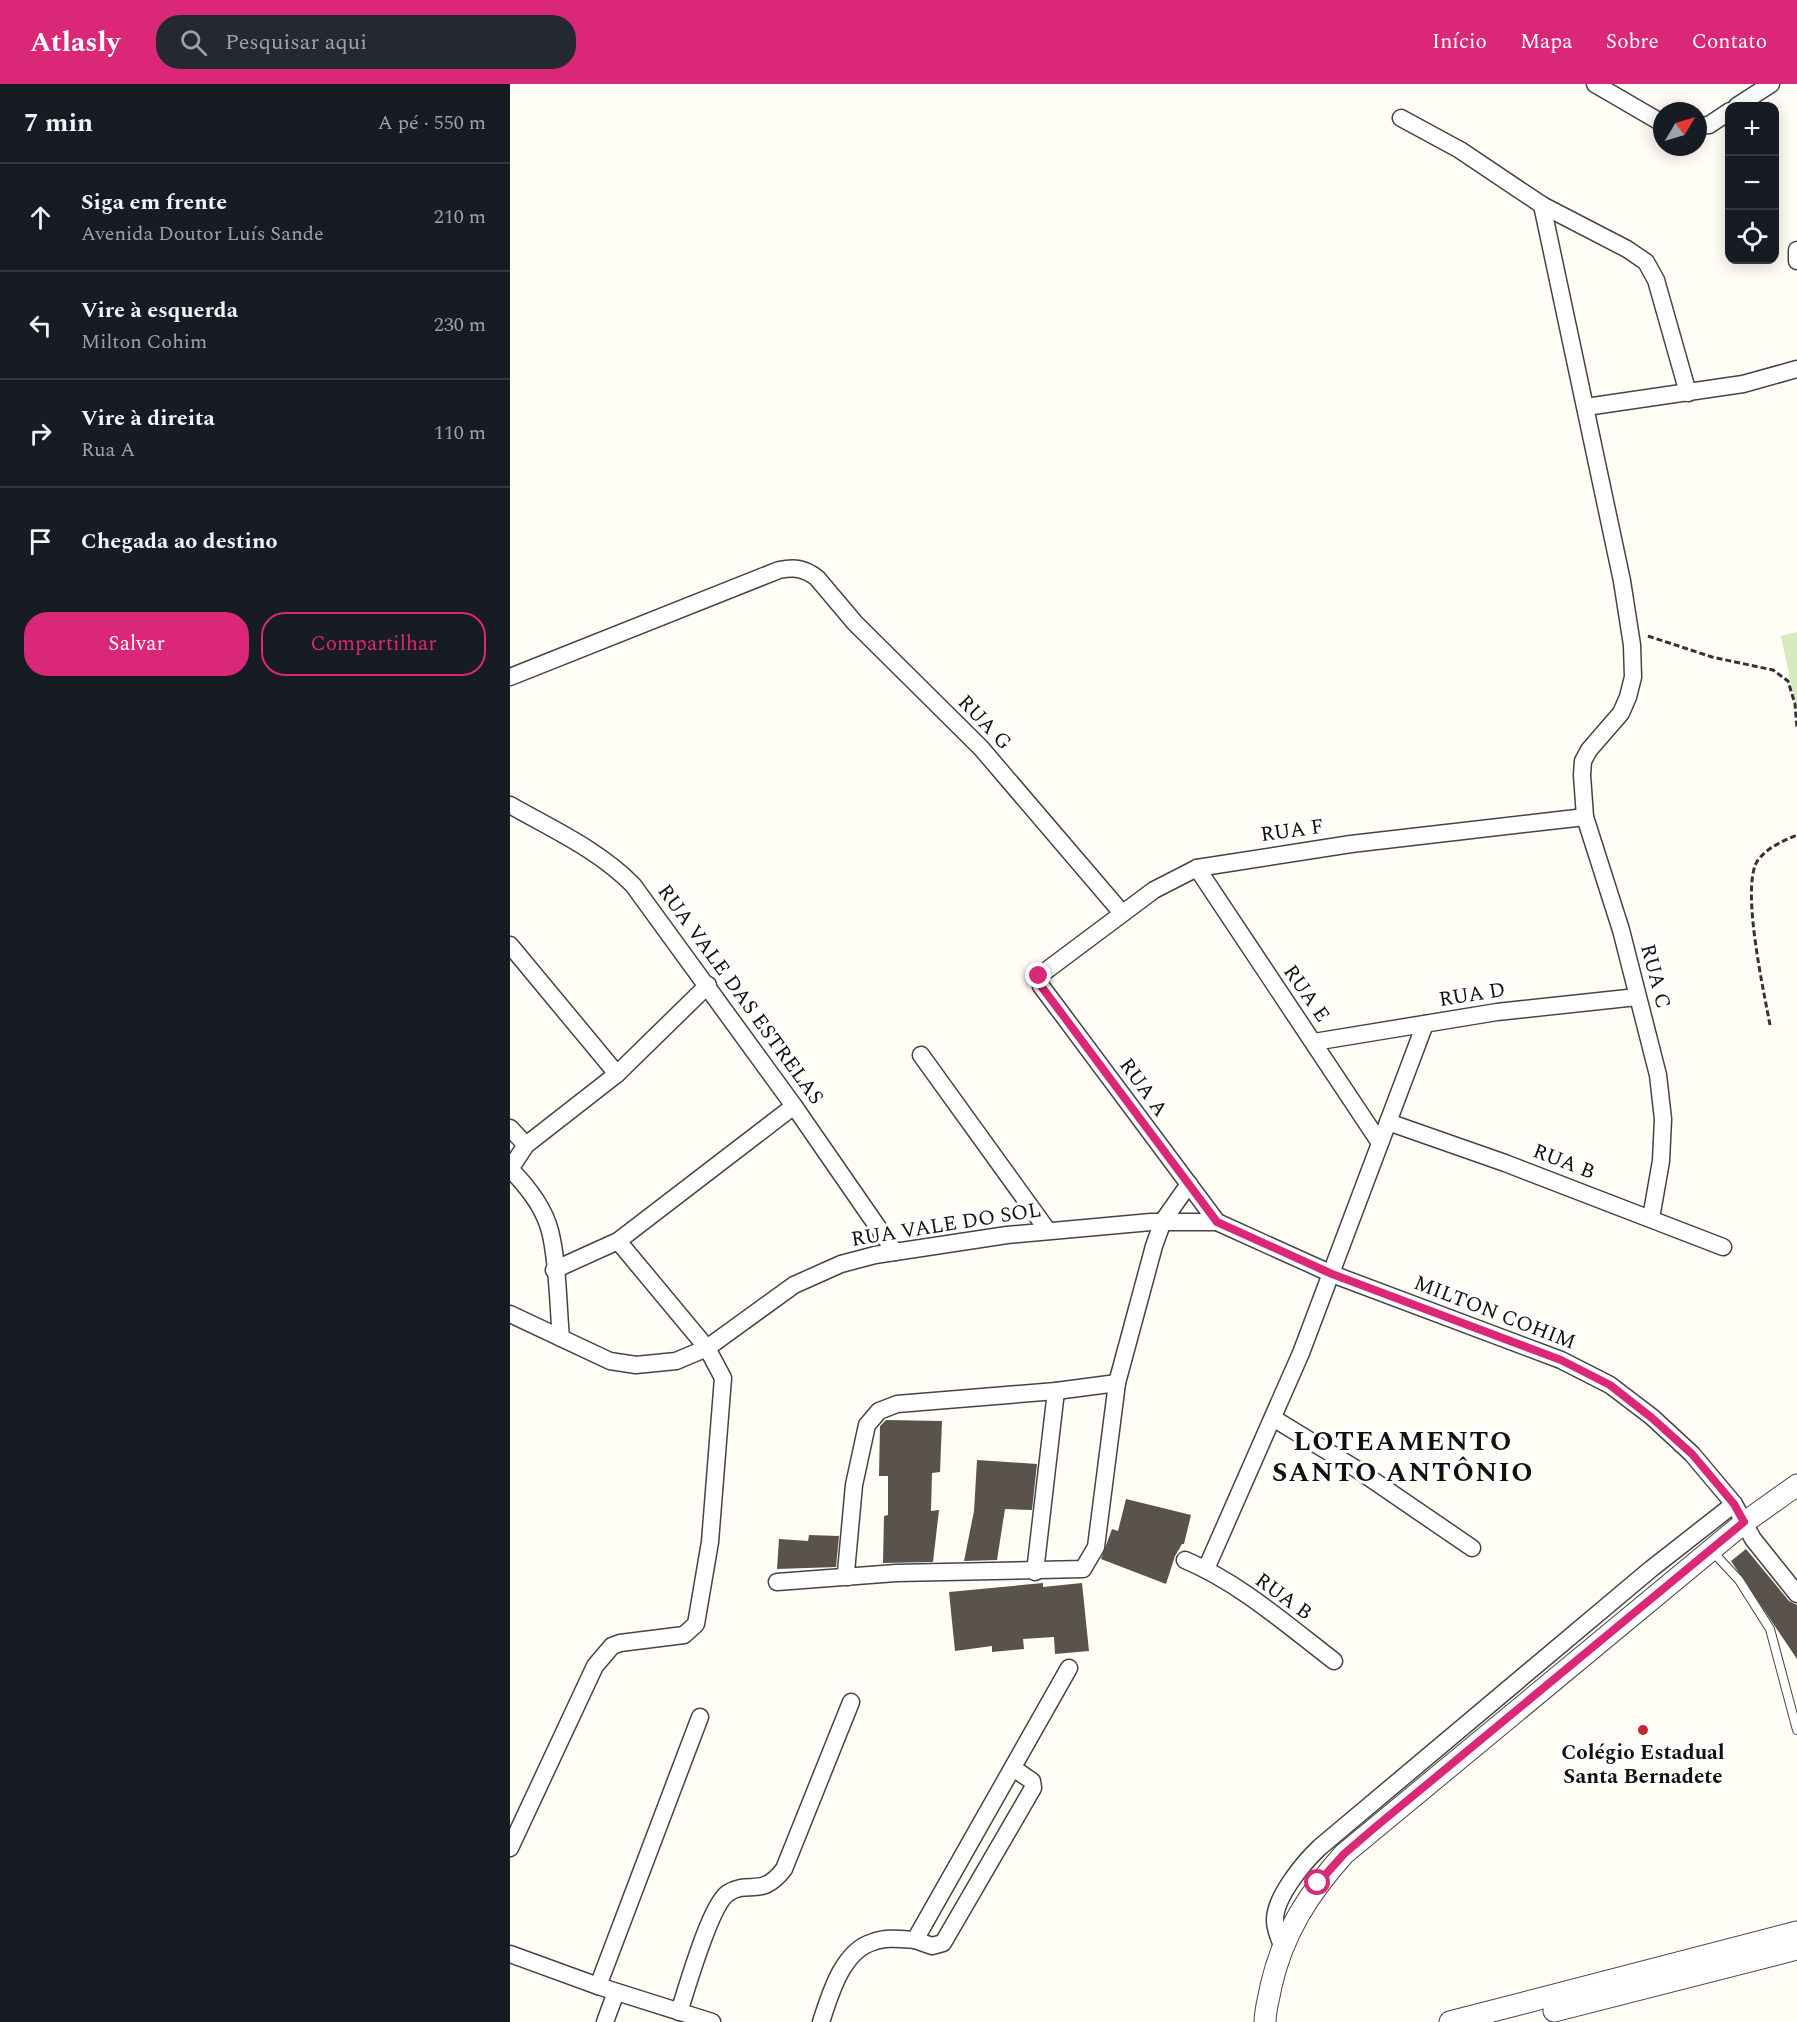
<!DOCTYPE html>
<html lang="pt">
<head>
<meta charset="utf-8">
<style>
  body { margin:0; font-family:Spectral,serif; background:#242831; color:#f1f3f6 }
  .controls { position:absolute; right:18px; top:18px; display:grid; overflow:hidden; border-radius:12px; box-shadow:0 3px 15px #0003 }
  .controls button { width:54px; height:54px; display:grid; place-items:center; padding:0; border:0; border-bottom:2px solid #363941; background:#171b24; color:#f1f3f6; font:30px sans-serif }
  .compass { position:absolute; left:1143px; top:18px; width:54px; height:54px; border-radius:50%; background:#171b24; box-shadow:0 3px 15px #0003; rotate:52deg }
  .stop { position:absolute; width:18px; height:18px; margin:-14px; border:4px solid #db2777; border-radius:50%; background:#fff }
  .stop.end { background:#db2777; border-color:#fff; box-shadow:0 2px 6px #0008 }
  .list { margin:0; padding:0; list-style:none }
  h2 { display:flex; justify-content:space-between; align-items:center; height:78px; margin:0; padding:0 24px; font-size:26px }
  h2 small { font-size:20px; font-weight:400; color:#9ea1a6 }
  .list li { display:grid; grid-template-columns:39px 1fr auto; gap:18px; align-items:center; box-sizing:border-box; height:108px; padding:0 24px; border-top:2px solid #363941 }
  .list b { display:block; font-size:22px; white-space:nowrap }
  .list p { margin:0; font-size:20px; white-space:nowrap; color:#9ea1a6 }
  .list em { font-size:20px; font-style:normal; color:#9ea1a6 }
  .actions { display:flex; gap:12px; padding:18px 24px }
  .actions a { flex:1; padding:14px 0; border:2px solid #db2777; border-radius:24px; text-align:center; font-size:21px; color:#db2777 }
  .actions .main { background:#db2777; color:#fff }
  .icon { flex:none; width:33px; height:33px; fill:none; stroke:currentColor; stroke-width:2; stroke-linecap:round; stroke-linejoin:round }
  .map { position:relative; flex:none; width:1287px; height:1938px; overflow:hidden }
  header { display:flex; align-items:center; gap:36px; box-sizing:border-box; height:84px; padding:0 30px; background:#db2777; color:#fff }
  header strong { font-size:28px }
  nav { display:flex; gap:33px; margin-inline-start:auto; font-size:21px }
  .search { width:420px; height:54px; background:#242831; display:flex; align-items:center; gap:15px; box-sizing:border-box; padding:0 21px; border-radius:24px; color:#9ea1a6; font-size:22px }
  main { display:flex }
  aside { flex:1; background:#171b24 }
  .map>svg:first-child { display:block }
  .green { fill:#d5ebbd }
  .building { fill:#5a524d }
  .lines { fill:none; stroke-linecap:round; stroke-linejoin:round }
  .service-casing { stroke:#444; stroke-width:10 }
  .minor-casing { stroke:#444; stroke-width:19 }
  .tertiary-casing { stroke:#444; stroke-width:23 }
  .path { stroke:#333; stroke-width:3; stroke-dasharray:6 3; stroke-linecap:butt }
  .service { stroke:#fff; stroke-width:8 }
  .minor { stroke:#fff; stroke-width:16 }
  .tertiary { stroke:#fff; stroke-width:21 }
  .route { stroke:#db2777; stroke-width:8 }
  .poi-dot { fill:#c4262e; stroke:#fff; stroke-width:2 }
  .labels { text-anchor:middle; stroke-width:6; stroke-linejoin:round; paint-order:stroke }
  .street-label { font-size:21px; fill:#111; stroke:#fff }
  .poi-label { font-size:21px; font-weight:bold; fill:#111; stroke:#fff }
  .district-label { font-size:27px; font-weight:bold; letter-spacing:1.5px; fill:#111; stroke:#fff }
</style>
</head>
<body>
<header>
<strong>Atlasly</strong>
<div class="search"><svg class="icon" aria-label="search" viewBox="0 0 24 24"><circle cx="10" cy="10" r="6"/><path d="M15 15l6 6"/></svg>Pesquisar aqui</div>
<nav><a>Início</a><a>Mapa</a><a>Sobre</a><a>Contato</a></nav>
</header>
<main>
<aside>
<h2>7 min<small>A pé · 550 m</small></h2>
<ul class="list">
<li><svg class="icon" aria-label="ahead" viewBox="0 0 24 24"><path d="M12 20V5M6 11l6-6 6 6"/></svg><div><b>Siga em frente</b><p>Avenida Doutor Luís Sande</p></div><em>210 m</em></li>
<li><svg class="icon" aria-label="left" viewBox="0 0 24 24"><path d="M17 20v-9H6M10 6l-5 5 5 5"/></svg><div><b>Vire à esquerda</b><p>Milton Cohim</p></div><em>230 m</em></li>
<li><svg class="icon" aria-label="right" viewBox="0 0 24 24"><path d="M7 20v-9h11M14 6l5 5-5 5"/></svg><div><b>Vire à direita</b><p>Rua A</p></div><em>110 m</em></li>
<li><svg class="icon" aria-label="arrive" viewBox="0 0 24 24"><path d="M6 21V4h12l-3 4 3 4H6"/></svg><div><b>Chegada ao destino</b></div></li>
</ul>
<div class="actions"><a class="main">Salvar</a><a>Compartilhar</a></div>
</aside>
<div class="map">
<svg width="1287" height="1938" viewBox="0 0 1287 1938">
  <rect width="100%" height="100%" fill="#fffdf5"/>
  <polygon class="green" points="1287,548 1287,628 1271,552"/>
  <g class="building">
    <polygon points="376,1336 432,1337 430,1388 422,1389 421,1427 429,1426 423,1478 373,1479 374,1432 378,1431 378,1392 369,1392 370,1342"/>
    <polygon points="467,1376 527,1380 522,1426 495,1425 487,1476 454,1477 464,1427"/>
    <polygon points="616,1415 681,1431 674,1460 672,1460 665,1472 656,1500 591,1475 602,1445 608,1447"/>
    <polygon points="299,1451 329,1452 326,1483 267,1485 269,1455 298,1457"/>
    <polygon points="1236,1465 1279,1517 1287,1521 1287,1575 1221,1477"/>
    <polygon points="533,1499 533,1503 572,1499 579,1567 545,1570 544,1553 513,1555 514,1565 482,1568 482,1562 445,1567 439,1508"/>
  </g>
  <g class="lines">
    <defs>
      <polyline id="service" points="1202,1467 1229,1496 1260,1545 1287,1646"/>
      <g id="minor">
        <polyline points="1085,0 1152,39"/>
        <polyline points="1227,22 1261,0"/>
        <polyline points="891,34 950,66 1032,121 1117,165 1136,178 1146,196 1178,309"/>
        <polyline points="1188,42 1199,41 1220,27"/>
        <polyline points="1032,121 1112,497 1122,561 1123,593 1118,613 1111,629 1079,666 1073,677 1072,691 1075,733 1111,846 1148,991 1153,1035 1151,1077 1141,1134"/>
        <polyline points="1287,166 1287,177"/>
        <polyline points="1076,323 1233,300 1287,285"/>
        <path d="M0,593L269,486C285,483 294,484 307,494L345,539L471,664L612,829"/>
        <path d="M0,721C42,745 89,766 123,801L284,1022L385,1168"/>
        <polyline points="687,784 870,1059"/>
        <polyline points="0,861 107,990"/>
        <polyline points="804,958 987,928 1127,913"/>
        <polyline points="411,971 538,1147"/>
        <polyline points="878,1038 995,1079 1213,1163"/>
        <polyline points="0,1044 16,1061"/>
        <polyline points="0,1085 16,1061 107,990 198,901"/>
        <path d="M0,1085C16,1101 34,1124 40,1147C48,1178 48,1222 51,1254"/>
        <polyline points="707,1138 549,926 531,902 529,892 644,806 687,784 841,760 1075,733"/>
        <polyline points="44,1186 108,1157 284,1022"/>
        <polyline points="0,1230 100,1277 126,1281 166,1277 197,1264 284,1201 331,1180 365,1171 497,1151 641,1138 707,1138 822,1190 1051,1276 1100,1301 1142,1333 1182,1370 1224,1420 1243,1455 1287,1510"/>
        <polyline points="763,1334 848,1386 962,1464"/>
        <path d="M675,1476C730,1499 777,1541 824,1577"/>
        <polyline points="696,1485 791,1269 915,940"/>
        <polyline points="525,1488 546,1307"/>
        <polyline points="338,1493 336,1488 344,1401 357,1341 369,1327 387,1320 546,1307 607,1299"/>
        <polyline points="267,1498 386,1489 573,1485 586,1463 607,1299 644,1162 653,1137 679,1100"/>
        <polyline points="0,1764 85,1582 102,1562 110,1559 174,1551 186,1540 200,1458 213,1294 197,1264 108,1157"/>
        <polyline points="405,1856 422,1862 433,1859 523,1704 522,1697 503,1684"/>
        <path d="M773,1864C770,1856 765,1846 765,1837C764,1814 794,1778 810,1763L1141,1485L1224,1420"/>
        <polyline points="0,1870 88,1902 202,1938"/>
        <polyline points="88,1902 190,1633"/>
        <path d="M169,1928C177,1904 200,1821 218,1809C240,1795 251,1815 274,1785L341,1618"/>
        <polyline points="95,1938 106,1908"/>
        <path d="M311,1938C320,1911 332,1867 363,1858C376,1853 391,1855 405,1856L559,1584"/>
      </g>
      <g id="tertiary">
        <polyline points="1044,1927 1287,1865"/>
        <path d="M755,1938C755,1926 759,1914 761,1902C773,1849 799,1809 834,1770L1235,1438L1287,1401"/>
        <polyline points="940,1938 1287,1848"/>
      </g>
    </defs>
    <use href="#service" class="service-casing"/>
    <use href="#minor" class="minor-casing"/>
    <use href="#tertiary" class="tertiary-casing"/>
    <g class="path">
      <polyline points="1138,552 1202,573 1263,586 1278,597 1285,620 1287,644"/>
      <path d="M1260,941C1254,908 1230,801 1248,776C1258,763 1273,757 1287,751"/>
    </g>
    <use href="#service" class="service"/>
    <use href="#minor" class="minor"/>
    <use href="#tertiary" class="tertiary"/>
  </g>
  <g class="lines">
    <polyline class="route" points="529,892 531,902 549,926 707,1138 822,1190 1051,1276 1100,1301 1142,1334 1182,1370 1224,1420 1234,1438 863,1745 834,1770 808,1799"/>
  </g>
  <circle class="poi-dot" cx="1133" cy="1646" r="6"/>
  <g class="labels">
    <g class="street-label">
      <text transform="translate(475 638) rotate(46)" y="7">RUA G</text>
      <text transform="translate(782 746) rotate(-8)" y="7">RUA F</text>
      <text transform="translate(1146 892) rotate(75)" y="7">RUA C</text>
      <text transform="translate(797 909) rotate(55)" y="7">RUA E</text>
      <text transform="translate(231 910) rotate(54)" y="7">RUA VALE DAS ESTRELAS</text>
      <text transform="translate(962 910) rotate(-9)" y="7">RUA D</text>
      <text transform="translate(634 1003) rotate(54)" y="7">RUA A</text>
      <text transform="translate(1054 1077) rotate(21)" y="7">RUA B</text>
      <text transform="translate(436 1140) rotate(-9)" y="7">RUA VALE DO SOL</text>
      <text transform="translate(985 1228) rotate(21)" y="7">MILTON COHIM</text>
      <text transform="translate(774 1512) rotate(36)" y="7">RUA B</text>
    </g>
    <g class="poi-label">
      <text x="1133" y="1675">Colégio Estadual<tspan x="1133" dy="24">Santa Bernadete</tspan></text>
    </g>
    <g class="district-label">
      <text x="893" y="1366">LOTEAMENTO<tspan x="893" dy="31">SANTO ANTÔNIO</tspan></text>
    </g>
  </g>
</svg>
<div class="controls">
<button>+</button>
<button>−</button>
<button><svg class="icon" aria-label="locate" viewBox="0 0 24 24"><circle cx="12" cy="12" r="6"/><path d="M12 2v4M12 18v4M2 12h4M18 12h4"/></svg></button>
</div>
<svg class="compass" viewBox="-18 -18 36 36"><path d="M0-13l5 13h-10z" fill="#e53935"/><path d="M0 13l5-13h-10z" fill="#9ea1a6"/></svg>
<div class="stop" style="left:808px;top:1799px"></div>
<div class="stop end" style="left:529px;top:892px"></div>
</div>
</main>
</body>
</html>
